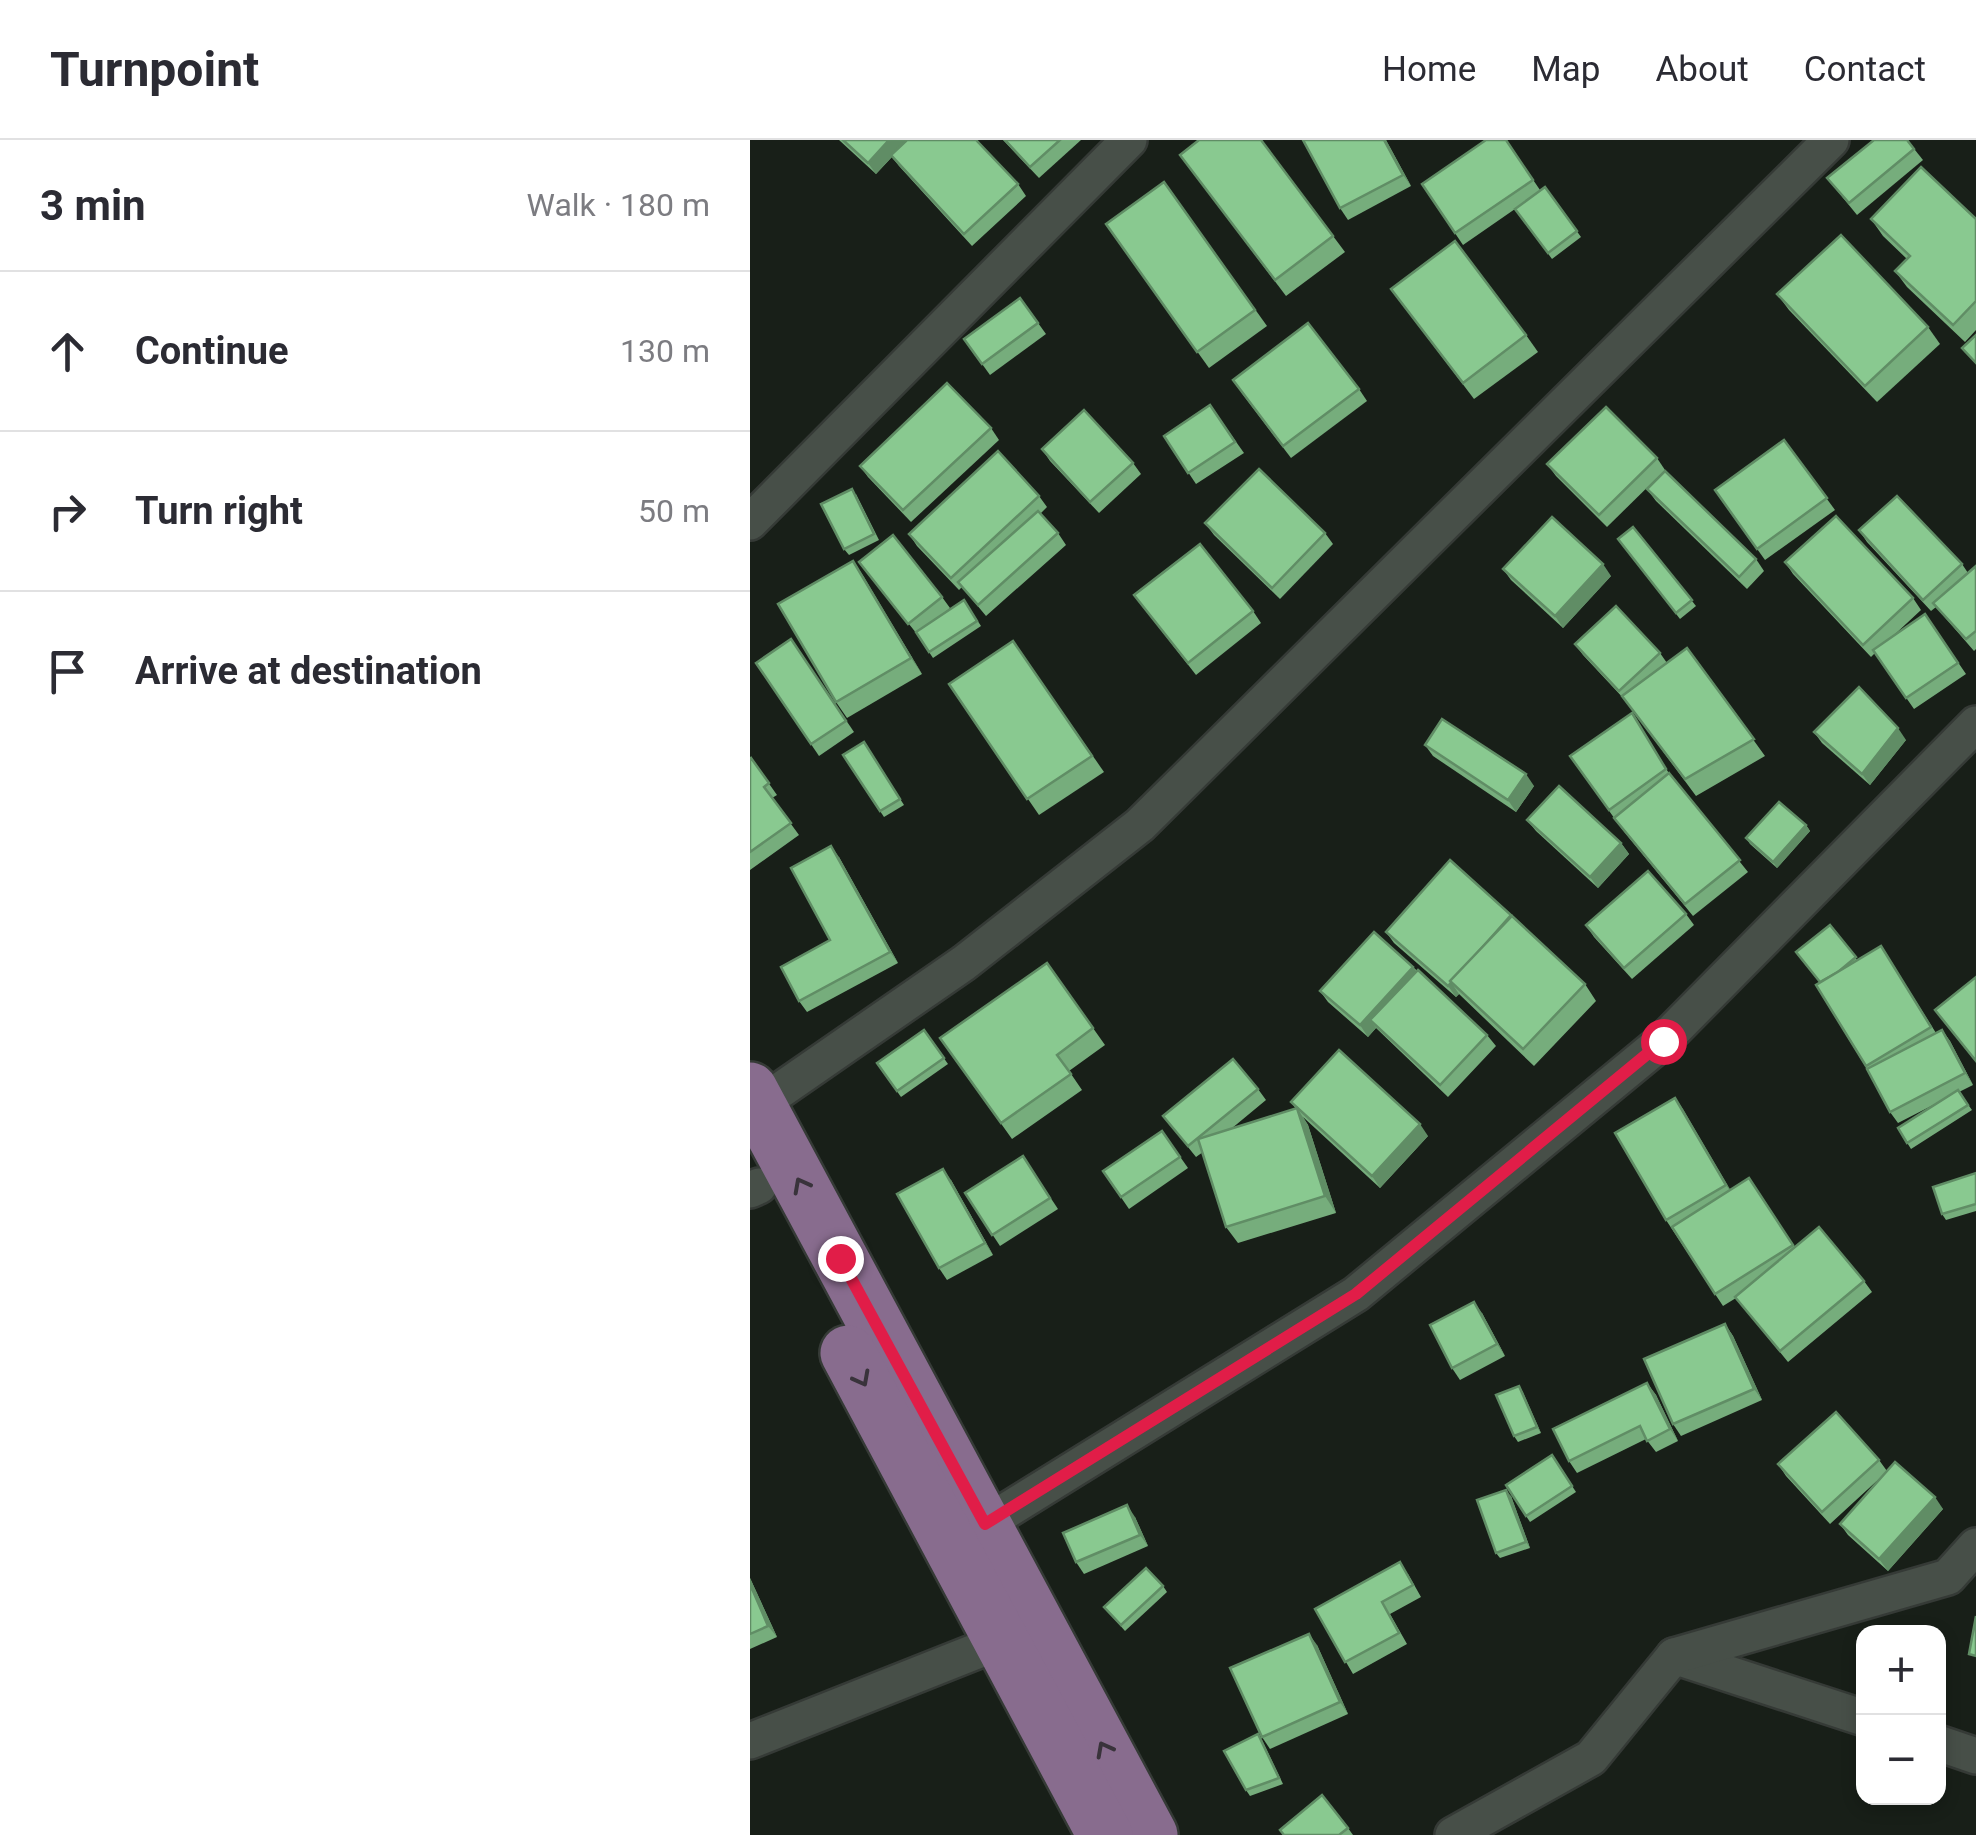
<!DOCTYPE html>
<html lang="en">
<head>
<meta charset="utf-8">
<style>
  body { margin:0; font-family:Roboto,sans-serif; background:#f2f2f3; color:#2b2b33 }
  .controls { position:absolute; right:30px; bottom:30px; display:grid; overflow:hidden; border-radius:20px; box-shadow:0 5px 15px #0003 }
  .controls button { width:90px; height:90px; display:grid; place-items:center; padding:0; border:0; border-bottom:2px solid #e1e1e2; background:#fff; color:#2b2b33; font:50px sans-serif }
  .stop { position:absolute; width:30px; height:30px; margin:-22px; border:8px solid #e11d48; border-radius:50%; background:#fff }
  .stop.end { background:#e11d48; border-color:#fff; box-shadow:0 2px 10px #0008 }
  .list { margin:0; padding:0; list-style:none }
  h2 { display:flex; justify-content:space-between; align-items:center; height:130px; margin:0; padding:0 40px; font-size:42px }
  h2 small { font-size:32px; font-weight:400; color:#7c7c81 }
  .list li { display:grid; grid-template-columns:65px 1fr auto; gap:30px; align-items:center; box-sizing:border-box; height:160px; padding:0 40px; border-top:2px solid #e1e1e2 }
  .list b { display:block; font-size:38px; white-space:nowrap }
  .list em { font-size:32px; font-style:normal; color:#7c7c81 }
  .icon { flex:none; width:55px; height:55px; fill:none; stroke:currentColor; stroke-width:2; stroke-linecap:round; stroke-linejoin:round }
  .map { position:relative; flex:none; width:1226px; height:1695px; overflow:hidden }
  header { display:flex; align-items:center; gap:60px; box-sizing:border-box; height:140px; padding:0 50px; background:#fff; border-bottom:2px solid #e1e1e2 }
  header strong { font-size:48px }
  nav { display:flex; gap:55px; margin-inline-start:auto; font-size:35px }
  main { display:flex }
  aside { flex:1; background:#fff }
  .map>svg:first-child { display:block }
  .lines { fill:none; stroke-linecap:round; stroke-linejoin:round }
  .minor-casing { stroke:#353a36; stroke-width:40 }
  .primary-casing { stroke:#353a36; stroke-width:60 }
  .minor { stroke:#474f48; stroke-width:35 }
  .primary { stroke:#886c8e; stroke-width:55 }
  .wall { fill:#76ad7c }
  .shaded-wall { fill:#608d65 }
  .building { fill:#89c990; stroke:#608d65; stroke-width:2.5 }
  .oneway { stroke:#39333b }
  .route { stroke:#e11d48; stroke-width:12 }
</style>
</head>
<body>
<header>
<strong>Turnpoint</strong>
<nav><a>Home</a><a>Map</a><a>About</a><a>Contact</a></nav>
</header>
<main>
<aside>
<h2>3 min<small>Walk · 180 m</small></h2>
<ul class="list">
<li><svg class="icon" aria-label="ahead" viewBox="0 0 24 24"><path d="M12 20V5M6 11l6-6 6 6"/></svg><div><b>Continue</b></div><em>130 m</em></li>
<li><svg class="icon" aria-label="right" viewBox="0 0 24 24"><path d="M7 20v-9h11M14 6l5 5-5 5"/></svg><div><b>Turn right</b></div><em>50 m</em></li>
<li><svg class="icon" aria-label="arrive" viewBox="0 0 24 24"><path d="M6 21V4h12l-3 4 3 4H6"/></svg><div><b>Arrive at destination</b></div></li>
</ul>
</aside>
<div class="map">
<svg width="1226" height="1695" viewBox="0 0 1226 1695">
  <rect width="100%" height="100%" fill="#181f18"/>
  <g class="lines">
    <defs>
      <g id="minor">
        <polyline points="0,382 379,0"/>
        <polyline points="9,965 214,823 390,685 1081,0"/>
        <polyline points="0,1050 9,1046"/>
        <polyline points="235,1384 606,1154 913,901 1226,584"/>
        <polyline points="924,1516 1114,1578"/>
        <polyline points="0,1601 252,1501"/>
        <polyline points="1188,1603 1226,1616"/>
        <polyline points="703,1695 841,1618 924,1516 1198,1437 1226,1406"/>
      </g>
      <g id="primary">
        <polyline points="0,950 400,1695"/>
        <polyline points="98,1213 355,1695"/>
      </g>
    </defs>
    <use href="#minor" class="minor-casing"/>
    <use href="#primary" class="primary-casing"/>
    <use href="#minor" class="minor"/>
    <use href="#primary" class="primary"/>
  </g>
  <g class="wall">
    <polygon points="89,0 226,0 268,44 276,56 222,106 149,26 142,17 126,34"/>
    <polygon points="253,0 331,0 289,38"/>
    <polygon points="636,0 661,46 598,80 590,68"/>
    <polygon points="756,0 790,50 795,47 831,97 802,119 765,69 713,105 672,44"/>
    <polygon points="1157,0 1173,20 1107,75 1077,38"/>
    <polygon points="430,15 583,96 595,112 536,156"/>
    <polygon points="414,42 517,186 459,228 356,84"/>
    <polygon points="1121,79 1226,79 1226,190 1215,202 1157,147 1145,131 1157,119 1133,96"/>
    <polygon points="641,149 776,195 788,212 724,259"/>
    <polygon points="1027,154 1178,187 1190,204 1127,262 1039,170"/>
    <polygon points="270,158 296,194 240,235 214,199"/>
    <polygon points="609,249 617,261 541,318 491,252"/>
    <polygon points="460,265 494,313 446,344 414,296"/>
    <polygon points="241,288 249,300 161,382 118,337 110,326"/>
    <polygon points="1034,300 1085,370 1015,420 965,350"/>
    <polygon points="292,309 383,323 391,334 349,373 300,321"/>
    <polygon points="907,318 915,330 857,387 806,336 797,324"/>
    <polygon points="897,349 1006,419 1014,431 997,449 906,361"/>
    <polygon points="106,354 129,400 99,415 94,409"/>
    <polygon points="289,356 297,367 290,374 308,393 316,405 236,476 212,447 209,450 167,406 159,394"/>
    <polygon points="455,383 575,393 583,404 530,459 464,395"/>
    <polygon points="883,387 946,466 930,479 868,399"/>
    <polygon points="1109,390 1212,424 1218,433 1226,426 1226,509 1224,511 1186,467 1181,471 1117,402"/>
    <polygon points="103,421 172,534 97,578 86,562"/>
    <polygon points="109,422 192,457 200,468 193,474 214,460 231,486 183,518 167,494"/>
    <polygon points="1035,422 1163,458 1171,470 1142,497 1175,474 1216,534 1164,569 1125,513 1121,517 1043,434"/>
    <polygon points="753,429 861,436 813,488 761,440"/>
    <polygon points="384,455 503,471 511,483 446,535"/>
    <polygon points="41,499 104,592 69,616 6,523"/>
    <polygon points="263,501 354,632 289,675 199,544"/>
    <polygon points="825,504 910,513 917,523 937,508 1015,616 946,656 875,560 833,515"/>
    <polygon points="882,573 920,635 998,732 943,776 872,689 820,616"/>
    <polygon points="1064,592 1156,600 1120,645 1072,603"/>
    <polygon points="114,602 154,665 134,677 93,615"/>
    <polygon points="675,605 784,646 766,672 683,616"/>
    <polygon points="1,618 27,655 22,658 49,695 0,730 0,619"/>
    <polygon points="777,680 871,703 879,714 848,748 786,691"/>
    <polygon points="1056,685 1060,691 1027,728 1000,704 996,698"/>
    <polygon points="89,717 148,823 57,872 49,861 80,800"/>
    <polygon points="936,774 944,785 882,839 844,797 836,785"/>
    <polygon points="761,775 835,844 846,861 784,926 709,854 706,857 644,803 636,792"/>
    <polygon points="1080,785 1107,820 1131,806 1186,893 1192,890 1200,901 1223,945 1209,952 1222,970 1161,1009 1148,988 1189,962 1148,983 1140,972 1117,929 1066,845 1070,843"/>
    <polygon points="297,823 355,905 319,931 332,950 262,999 190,898"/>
    <polygon points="663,827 737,895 746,906 698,957 626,888 618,897 578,862 570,851"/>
    <polygon points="174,890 198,924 151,957 127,923"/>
    <polygon points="508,949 516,960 481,989 546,969 541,962 678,996 630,1048 553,977 558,985 586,1073 488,1103 476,1087 453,1012 446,1017 413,976"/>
    <polygon points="925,958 980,1050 999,1038 1045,1107 1114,1141 1122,1152 1038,1222 986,1158 973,1166 916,1080"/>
    <polygon points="412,991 438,1028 379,1069 353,1031"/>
    <polygon points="273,1016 308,1069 250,1106 215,1053"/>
    <polygon points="1226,1033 1226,1071 1196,1080 1192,1074"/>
    <polygon points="201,1040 243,1115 197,1140 189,1128"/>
    <polygon points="732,1173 755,1216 710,1240 702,1228"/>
    <polygon points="975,1184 983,1196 1012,1260 931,1296 923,1284"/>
    <polygon points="897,1243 906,1255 928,1301 906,1312 896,1299 827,1333 819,1321"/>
    <polygon points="769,1246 791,1293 768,1302 764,1296"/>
    <polygon points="802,1315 826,1352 780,1382 756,1345"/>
    <polygon points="1129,1320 1137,1331 1193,1369 1138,1431 1098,1395 1090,1384 1130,1338 1080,1384 1036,1336 1028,1324"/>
    <polygon points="761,1356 780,1408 750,1418 746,1413"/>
    <polygon points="385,1377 398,1406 334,1434 326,1422"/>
    <polygon points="658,1434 671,1457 640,1474 657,1504 603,1534 565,1469"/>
    <polygon points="0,1438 27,1497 0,1509"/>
    <polygon points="413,1446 417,1452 375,1491 354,1467"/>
    <polygon points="567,1505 598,1574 520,1609 512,1597"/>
    <polygon points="512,1600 533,1644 500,1656 496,1650"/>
    <polygon points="598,1688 603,1695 533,1695"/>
  </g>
  <g class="shaded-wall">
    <polygon points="139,0 157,0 126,34 118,23"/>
    <polygon points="634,0 636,0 661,46 653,35"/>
    <polygon points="103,421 114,437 172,534 161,518"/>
    <polygon points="853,424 861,436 813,488 805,476"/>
    <polygon points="1148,588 1156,600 1120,645 1112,634"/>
    <polygon points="776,634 784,646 766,672 758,660"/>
    <polygon points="1056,685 1060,691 1027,728 1023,722"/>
    <polygon points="871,703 879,714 848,748 840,737"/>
    <polygon points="81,706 89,717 148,823 140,812"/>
    <polygon points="663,827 671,838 620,880 626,888 618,897 610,885"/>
    <polygon points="701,842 709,854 706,857 698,846"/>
    <polygon points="1192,890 1200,901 1223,945 1215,933"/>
    <polygon points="925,958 933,969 984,1056 976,1045"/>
    <polygon points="547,968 558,985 586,1073 575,1056"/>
    <polygon points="670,984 678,996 630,1048 622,1036"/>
    <polygon points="193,1029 201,1040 243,1115 235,1103"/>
    <polygon points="724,1162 732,1173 755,1216 747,1204"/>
    <polygon points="975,1184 983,1196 1012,1260 1004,1249"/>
    <polygon points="897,1243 906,1255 928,1301 920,1289"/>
    <polygon points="769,1246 773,1252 791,1293 787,1287"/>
    <polygon points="756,1350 761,1356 780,1408 776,1402"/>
    <polygon points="1185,1357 1193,1369 1138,1431 1129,1419"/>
    <polygon points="377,1365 385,1377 398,1406 390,1395"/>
    <polygon points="0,1438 27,1497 18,1486 0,1444"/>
    <polygon points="559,1494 567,1505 598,1574 590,1562"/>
  </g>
  <g class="building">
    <polygon points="93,0 139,0 118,23"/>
    <polygon points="157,0 226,0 268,44 214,94 141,15"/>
    <polygon points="255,0 310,0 280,27"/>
    <polygon points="449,0 511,0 583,96 525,140 430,15"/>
    <polygon points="553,0 634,0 653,35 590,68"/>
    <polygon points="736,0 756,0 783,40 705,93 672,44"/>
    <polygon points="1124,0 1157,0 1164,9 1099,63 1077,38"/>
    <polygon points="1171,27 1226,79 1226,161 1203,185 1145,131 1160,116 1121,79"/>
    <polygon points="414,42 505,170 447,212 356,84"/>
    <polygon points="795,47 827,91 798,113 765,69"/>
    <polygon points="1091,95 1178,187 1115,246 1027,154"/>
    <polygon points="705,101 776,195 713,243 641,149"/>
    <polygon points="270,158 288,183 232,224 214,199"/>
    <polygon points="558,183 609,249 533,306 483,240"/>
    <polygon points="1226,195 1226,223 1212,208"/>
    <polygon points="197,243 241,288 153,370 110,326"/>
    <polygon points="460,265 485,302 438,333 414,296"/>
    <polygon points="856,267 907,318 849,375 797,324"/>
    <polygon points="334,270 383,323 340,362 292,309"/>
    <polygon points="1034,300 1077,358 1007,409 965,350"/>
    <polygon points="248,311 289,356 201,438 159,394"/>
    <polygon points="509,329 575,393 522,448 455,383"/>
    <polygon points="915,331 1006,419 989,437 897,349"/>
    <polygon points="102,349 124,394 94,409 71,364"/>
    <polygon points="1147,356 1212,424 1173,460 1109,390"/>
    <polygon points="288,371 308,393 228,465 208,442"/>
    <polygon points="1086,376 1163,458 1113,505 1035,422"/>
    <polygon points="802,377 853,424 805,476 753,429"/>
    <polygon points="883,387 942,460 926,473 868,399"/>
    <polygon points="143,395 192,457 158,484 109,422"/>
    <polygon points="450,404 503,471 438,523 384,455"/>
    <polygon points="103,421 161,518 86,562 28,464"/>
    <polygon points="1226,426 1226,491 1216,499 1183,463"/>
    <polygon points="214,460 227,481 179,512 166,492"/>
    <polygon points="866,466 910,513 869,551 825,504"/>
    <polygon points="1175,474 1208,523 1156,558 1123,510"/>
    <polygon points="41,499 96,581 61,604 6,523"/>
    <polygon points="263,501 342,616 277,659 199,544"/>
    <polygon points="937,508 1004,599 935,639 872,556"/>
    <polygon points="1109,547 1148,588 1112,634 1064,592"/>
    <polygon points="882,573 916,629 859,670 820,616"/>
    <polygon points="692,579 776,634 758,660 675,605"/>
    <polygon points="114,602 150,659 130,671 93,615"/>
    <polygon points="1,618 19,643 14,647 41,683 0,712 0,619"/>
    <polygon points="919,633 990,720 935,764 864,678"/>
    <polygon points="809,646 871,703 840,737 777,680"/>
    <polygon points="1029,662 1056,685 1023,722 996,698"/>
    <polygon points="81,706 140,812 49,861 31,827 80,800 41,728"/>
    <polygon points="700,720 761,775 698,846 636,792"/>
    <polygon points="898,731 936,774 874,828 836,785"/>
    <polygon points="762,776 835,844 773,909 700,841"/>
    <polygon points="1080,785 1106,817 1088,832 1070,842 1046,812"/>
    <polygon points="624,792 663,827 610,885 570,851"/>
    <polygon points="1131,806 1181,887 1116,926 1066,845"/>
    <polygon points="297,823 343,888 307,915 321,934 251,983 190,898"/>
    <polygon points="668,830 737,895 690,945 620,880"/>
    <polygon points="1226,837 1226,921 1185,870"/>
    <polygon points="174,890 194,918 147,951 127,923"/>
    <polygon points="1192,890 1215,933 1140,972 1117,929"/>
    <polygon points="589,910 670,984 622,1036 541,962"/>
    <polygon points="483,919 508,949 438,1006 413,976"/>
    <polygon points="1208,950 1218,965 1157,1003 1148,988"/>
    <polygon points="925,958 976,1045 916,1080 865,993"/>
    <polygon points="547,968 575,1056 476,1087 448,999"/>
    <polygon points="412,991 430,1017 371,1057 353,1031"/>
    <polygon points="273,1016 300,1058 242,1095 215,1053"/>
    <polygon points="193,1029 235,1103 189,1128 147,1054"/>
    <polygon points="1226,1033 1226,1064 1192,1074 1183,1047"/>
    <polygon points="999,1038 1043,1105 965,1154 922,1087"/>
    <polygon points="1069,1087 1114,1141 1030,1211 985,1157"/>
    <polygon points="724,1162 747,1204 702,1228 680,1185"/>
    <polygon points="975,1184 1004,1249 923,1284 894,1219"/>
    <polygon points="897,1243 920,1289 897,1301 890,1286 819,1321 803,1289"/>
    <polygon points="769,1246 787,1287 764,1296 746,1255"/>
    <polygon points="1086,1272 1129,1320 1072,1372 1028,1324"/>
    <polygon points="802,1315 822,1346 776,1376 756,1345"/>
    <polygon points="1145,1322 1185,1357 1129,1419 1090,1384"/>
    <polygon points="756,1350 776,1402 746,1413 727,1360"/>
    <polygon points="377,1365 390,1395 326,1422 313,1393"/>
    <polygon points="650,1422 663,1445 632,1462 649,1493 595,1522 565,1469"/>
    <polygon points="396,1428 413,1446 371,1485 354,1467"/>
    <polygon points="0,1444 18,1486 0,1494"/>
    <polygon points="1226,1476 1226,1516 1219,1514"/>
    <polygon points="559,1494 590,1562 512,1597 480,1528"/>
    <polygon points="508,1594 529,1638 496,1650 474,1611"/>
    <polygon points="572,1655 598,1688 589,1695 534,1695 530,1690"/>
  </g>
  <defs><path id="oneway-chevron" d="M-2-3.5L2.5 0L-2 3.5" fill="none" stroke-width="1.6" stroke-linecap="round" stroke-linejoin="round" transform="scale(2.5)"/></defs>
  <g class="oneway">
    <use href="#oneway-chevron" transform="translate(51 1045) rotate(-118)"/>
    <use href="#oneway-chevron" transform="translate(112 1239) rotate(62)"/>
    <use href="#oneway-chevron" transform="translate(354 1609) rotate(-118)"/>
  </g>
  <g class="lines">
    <polyline class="route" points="90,1118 235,1384 606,1154 913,901"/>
  </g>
</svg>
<div class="controls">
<button>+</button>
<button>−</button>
</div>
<div class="stop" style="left:913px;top:901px"></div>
<div class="stop end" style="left:90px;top:1118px"></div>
</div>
</main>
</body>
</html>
